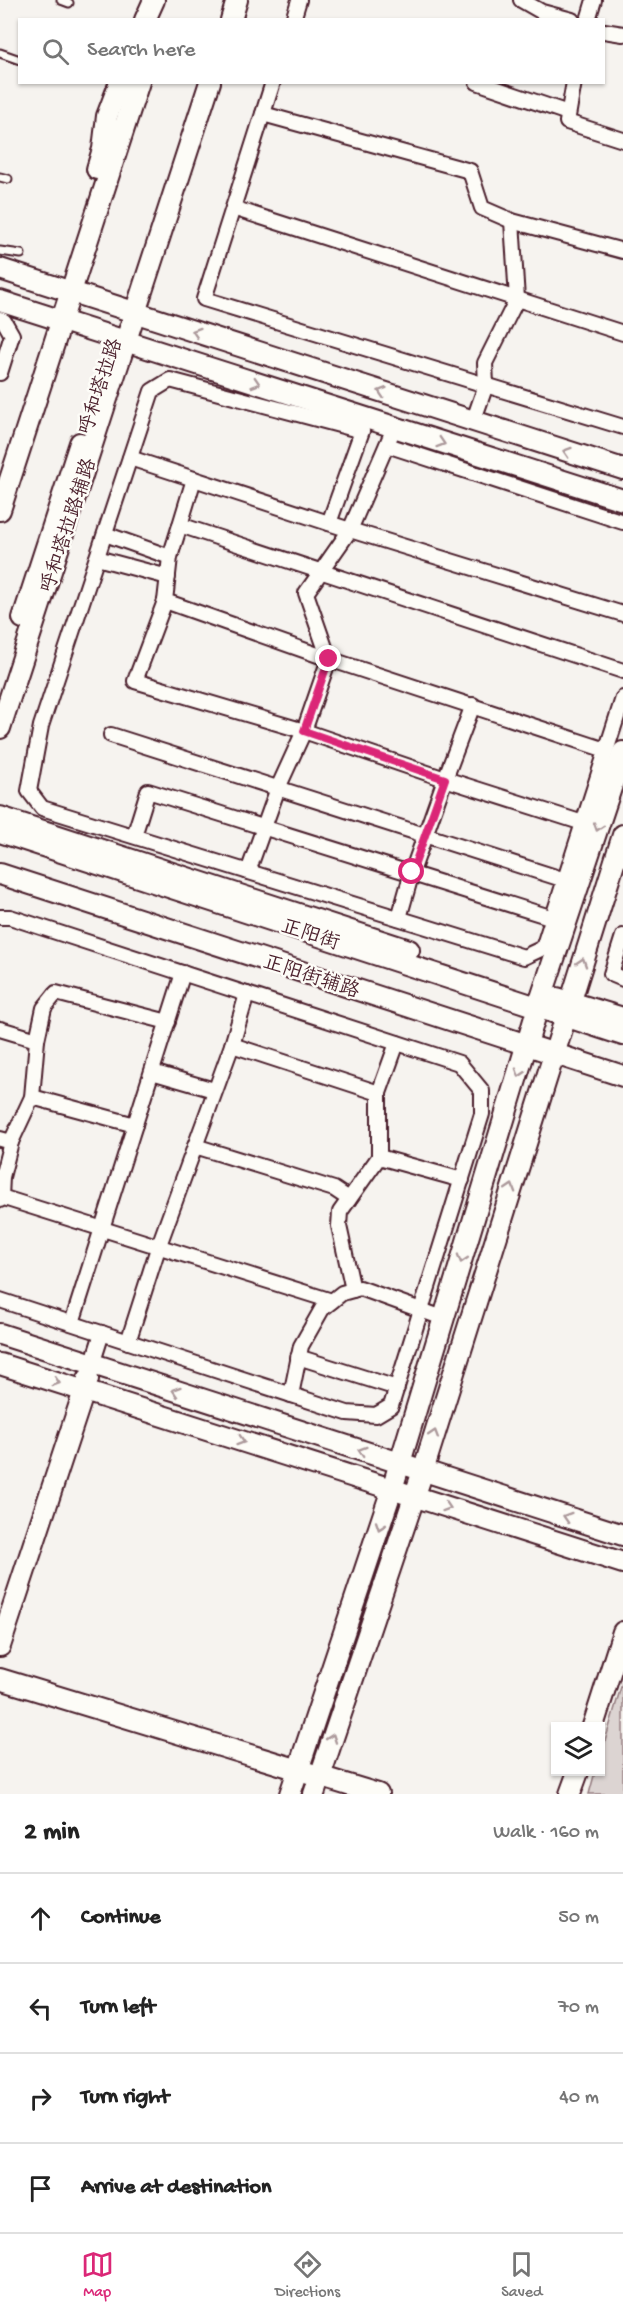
<!DOCTYPE html>
<html lang="en">
<head>
<meta charset="utf-8">
<style>
  body { margin:0; font-family:"Gochi Hand","LXGW WenKai TC",sans-serif; background:#f6f6f6; color:#222 }
  .controls { position:absolute; right:18px; bottom:18px; display:grid; overflow:hidden; border-radius:0px; box-shadow:0 2px 4px #0004 }
  .controls button { width:54px; height:54px; display:grid; place-items:center; padding:0; border:0; border-bottom:2px solid #e0e0e0; background:#fff; color:#222; font:30px sans-serif }
  .stop { position:absolute; width:18px; height:18px; margin:-14px; border:4px solid #db2777; border-radius:50%; background:#fff }
  .stop.end { background:#db2777; border-color:#fff; box-shadow:0 2px 6px #0008 }
  .list { margin:0; padding:0; list-style:none }
  h2 { display:flex; justify-content:space-between; align-items:center; height:78px; margin:0; padding:0 24px; font-size:26px }
  h2 small { font-size:20px; font-weight:400; color:#767676 }
  .list li { display:grid; grid-template-columns:39px 1fr auto; gap:18px; align-items:center; box-sizing:border-box; height:90px; padding:0 24px; border-top:2px solid #e0e0e0 }
  .list b { display:block; font-size:22px; white-space:nowrap }
  .list em { font-size:20px; font-style:normal; color:#767676 }
  .icon { flex:none; width:33px; height:33px; fill:none; stroke:currentColor; stroke-width:2; stroke-linecap:round; stroke-linejoin:round }
  .map { position:relative; flex:none; width:623px; height:1794px; overflow:hidden }
  .search { position:absolute; background:#fff; box-shadow:0 2px 4px #0004; left:18px; right:18px; top:18px; height:66px; display:flex; align-items:center; gap:15px; box-sizing:border-box; padding:0 21px; border-radius:0px; color:#767676; font-size:22px }
  .sheet { height:438px; background:#fff }
  nav { display:flex; justify-content:space-around; align-items:center; box-sizing:border-box; height:84px; border-top:2px solid #e0e0e0; background:#fff; font-size:16px; color:#767676 }
  nav a { display:grid; justify-items:center; gap:3px }
  nav .on { color:#db2777 }
  .map>svg:first-child { display:block }
  .green { fill:#dcd4d2; stroke:#937a7e; stroke-width:1.5 }
  .lines { fill:none; stroke-linecap:round; stroke-linejoin:round }
  .lane-casing { stroke:#4a1f2b; stroke-width:11 }
  .street-casing { stroke:#4a1f2b; stroke-width:18 }
  .secondary-casing { stroke:#4a1f2b; stroke-width:24 }
  .lane { stroke:#fdfcf7; stroke-width:7 }
  .street { stroke:#fdfcf7; stroke-width:14 }
  .secondary { stroke:#fdfcf7; stroke-width:20 }
  .oneway { stroke:#ac999b }
  .route { stroke:#db2777; stroke-width:8 }
  .labels { text-anchor:middle; stroke-width:5; stroke-linejoin:round; paint-order:stroke }
  .street-label { font-size:20px; fill:#4a1f2b; stroke:#fdfcf7 }
</style>
</head>
<body>
<div class="map">
<svg width="623" height="1794" viewBox="0 0 623 1794">
  <rect width="100%" height="100%" fill="#f6f3ef"/>
  <filter id="ink" filterUnits="userSpaceOnUse"><feTurbulence type="fractalNoise" baseFrequency=".0167" numOctaves="2"/><feDisplacementMap in="SourceGraphic" scale="12" xChannelSelector="R" yChannelSelector="G"/><feConvolveMatrix kernelMatrix="1 2 1 2 8 2 1 2 1" color-interpolation-filters="sRGB"/></filter>
  <g filter="url(#ink)">
    <polygon class="green" points="623,1680 623,1794 589,1794 595,1772 600,1772 601,1755"/>
    <g class="lines">
      <defs>
        <g id="lane">
          <polyline points="61,0 69,3"/>
          <polyline points="0,53 20,60"/>
          <polyline points="0,177 8,179"/>
          <polyline points="0,251 21,254"/>
        </g>
        <g id="street">
          <polyline points="521,0 542,12 572,20"/>
          <polyline points="293,20 299,0"/>
          <polyline points="588,20 594,0"/>
          <polyline points="604,31 623,34"/>
          <polyline points="273,82 204,299 623,427"/>
          <polyline points="477,82 568,113"/>
          <polyline points="574,82 567,122 623,140"/>
          <polyline points="263,114 470,171 482,208 512,221 623,251"/>
          <polyline points="233,208 623,333"/>
          <polyline points="0,319 4,321 12,335 0,373"/>
          <polyline points="473,422 486,385 485,363 517,299 512,221"/>
          <polyline points="387,445 623,522"/>
          <polyline points="130,458 350,530 623,614"/>
          <polyline points="194,479 180,525 623,671"/>
          <polyline points="329,523 362,431 170,380 152,391 41,726 29,791 42,808 524,957 543,948 623,698"/>
          <polyline points="180,525 170,557 165,601 329,659 606,750"/>
          <polyline points="105,534 170,557"/>
          <polyline points="97,558 168,577"/>
          <polyline points="165,601 135,681 304,731 445,779 473,705"/>
          <polyline points="111,735 565,880"/>
          <polyline points="134,836 148,791 553,918"/>
          <polyline points="248,872 278,788 304,731 329,659 306,593 350,530 394,428"/>
          <polyline points="0,917 10,917 459,1063 482,1091 482,1114 391,1406 376,1415 347,1413 0,1300"/>
          <polyline points="399,918 412,872 445,779 583,823"/>
          <polyline points="623,936 611,974 623,979"/>
          <polyline points="0,1029 37,1040 32,1097 11,1142"/>
          <polyline points="37,1040 44,1008 56,993 168,1022"/>
          <polyline points="232,1045 379,1093"/>
          <polyline points="152,1072 214,1090"/>
          <polyline points="32,1097 135,1125"/>
          <polyline points="0,1139 11,1142 2,1177 1,1197"/>
          <polyline points="195,1146 334,1189 349,1199"/>
          <polyline points="379,1157 462,1180"/>
          <polyline points="0,1200 1,1197 332,1301"/>
          <polyline points="353,1290 339,1226 340,1212 379,1157 379,1093 397,1043"/>
          <polyline points="72,1323 183,973"/>
          <polyline points="128,1342 159,1245 232,1045 247,994"/>
          <polyline points="298,1357 397,1388"/>
          <polyline points="90,1371 102,1333"/>
          <polyline points="291,1395 301,1346 322,1309 342,1293 360,1288 443,1318"/>
        </g>
        <g id="secondary">
          <polyline points="145,20 154,0"/>
          <polyline points="231,20 237,0"/>
          <polyline points="97,169 103,149 107,116 120,82"/>
          <polyline points="0,269 623,469"/>
          <polyline points="0,301 623,500"/>
          <polyline points="0,510 139,82"/>
          <polyline points="23,618 80,443"/>
          <path d="M0,728C72,513 139,297 210,82"/>
          <polyline points="0,817 409,950"/>
          <polyline points="0,832 623,1035"/>
          <polyline points="0,874 623,1076"/>
          <polyline points="557,998 623,1018"/>
          <polyline points="0,1334 623,1535"/>
          <polyline points="0,1364 623,1563"/>
          <polyline points="0,1646 88,1379"/>
          <polyline points="0,1679 378,1794"/>
          <polyline points="593,1726 623,1632"/>
          <polyline points="290,1794 392,1489 538,1007 623,752"/>
          <polyline points="314,1794 423,1471 623,835"/>
          <polyline points="570,1794 578,1772"/>
        </g>
      </defs>
      <use href="#lane" class="lane-casing"/>
      <use href="#street" class="street-casing"/>
      <use href="#secondary" class="secondary-casing"/>
      <use href="#lane" class="lane"/>
      <use href="#street" class="street"/>
      <use href="#secondary" class="secondary"/>
    </g>
    <defs><path id="oneway-chevron" d="M-2-3.5L2.5 0L-2 3.5" fill="none" stroke-width="1.6" stroke-linecap="round" stroke-linejoin="round" transform="scale(1.5)"/></defs>
    <g class="oneway">
      <use href="#oneway-chevron" transform="translate(196 332) rotate(-162)"/>
      <use href="#oneway-chevron" transform="translate(256 383) rotate(18)"/>
      <use href="#oneway-chevron" transform="translate(382 392) rotate(-162)"/>
      <use href="#oneway-chevron" transform="translate(441 443) rotate(18)"/>
      <use href="#oneway-chevron" transform="translate(567 452) rotate(-162)"/>
      <use href="#oneway-chevron" transform="translate(598 827) rotate(108)"/>
      <use href="#oneway-chevron" transform="translate(582 962) rotate(-72)"/>
      <use href="#oneway-chevron" transform="translate(520 1073) rotate(107)"/>
      <use href="#oneway-chevron" transform="translate(511 1188) rotate(-73)"/>
      <use href="#oneway-chevron" transform="translate(462 1259) rotate(107)"/>
      <use href="#oneway-chevron" transform="translate(56 1382) rotate(18)"/>
      <use href="#oneway-chevron" transform="translate(176 1391) rotate(-162)"/>
      <use href="#oneway-chevron" transform="translate(434 1434) rotate(-73)"/>
      <use href="#oneway-chevron" transform="translate(241 1441) rotate(18)"/>
      <use href="#oneway-chevron" transform="translate(362 1451) rotate(-162)"/>
      <use href="#oneway-chevron" transform="translate(447 1507) rotate(18)"/>
      <use href="#oneway-chevron" transform="translate(567 1517) rotate(-162)"/>
      <use href="#oneway-chevron" transform="translate(380 1526) rotate(109)"/>
      <use href="#oneway-chevron" transform="translate(332 1738) rotate(-71)"/>
    </g>
  </g>
  <g class="lines" filter="url(#ink)">
    <polyline class="route" points="329,659 304,731 445,779 412,872"/>
  </g>
  <g class="labels">
    <g class="street-label">
      <text transform="translate(99 386) rotate(-72)" y="7">呼和塔拉路</text>
      <text transform="translate(67 525) rotate(-72)" y="7">呼和塔拉路辅路</text>
      <text transform="translate(311 933) rotate(18)" y="7">正阳街</text>
      <text transform="translate(312 975) rotate(18)" y="7">正阳街辅路</text>
    </g>
  </g>
</svg>
<div class="controls">
<button><svg class="icon" aria-label="layers" viewBox="0 0 24 24"><path d="M12 4l9 5-9 5-9-5zM3 14l9 5 9-5"/></svg></button>
</div>
<div class="stop" style="left:412px;top:872px"></div>
<div class="stop end" style="left:329px;top:659px"></div>
<div class="search"><svg class="icon" aria-label="search" viewBox="0 0 24 24"><circle cx="10" cy="10" r="6"/><path d="M15 15l6 6"/></svg>Search here</div>
</div>
<section class="sheet">
<h2>2 min<small>Walk · 160 m</small></h2>
<ul class="list">
<li><svg class="icon" aria-label="ahead" viewBox="0 0 24 24"><path d="M12 20V5M6 11l6-6 6 6"/></svg><div><b>Continue</b></div><em>50 m</em></li>
<li><svg class="icon" aria-label="left" viewBox="0 0 24 24"><path d="M17 20v-9H6M10 6l-5 5 5 5"/></svg><div><b>Turn left</b></div><em>70 m</em></li>
<li><svg class="icon" aria-label="right" viewBox="0 0 24 24"><path d="M7 20v-9h11M14 6l5 5-5 5"/></svg><div><b>Turn right</b></div><em>40 m</em></li>
<li><svg class="icon" aria-label="arrive" viewBox="0 0 24 24"><path d="M6 21V4h12l-3 4 3 4H6"/></svg><div><b>Arrive at destination</b></div></li>
</ul>
</section>
<nav>
<a class="on"><svg class="icon" aria-label="map" viewBox="0 0 24 24"><path d="M3 6l6-2 6 2 6-2v14l-6 2-6-2-6 2zM9 4v14M15 6v14"/></svg>Map</a>
<a><svg class="icon" aria-label="directions" viewBox="0 0 24 24"><path d="M12 3l9 9-9 9-9-9zM9 14v-3h6M13 9l2 2-2 2"/></svg>Directions</a>
<a><svg class="icon" aria-label="saved" viewBox="0 0 24 24"><path d="M7 4h10v16l-5-4-5 4z"/></svg>Saved</a>
</nav>
</body>
</html>
